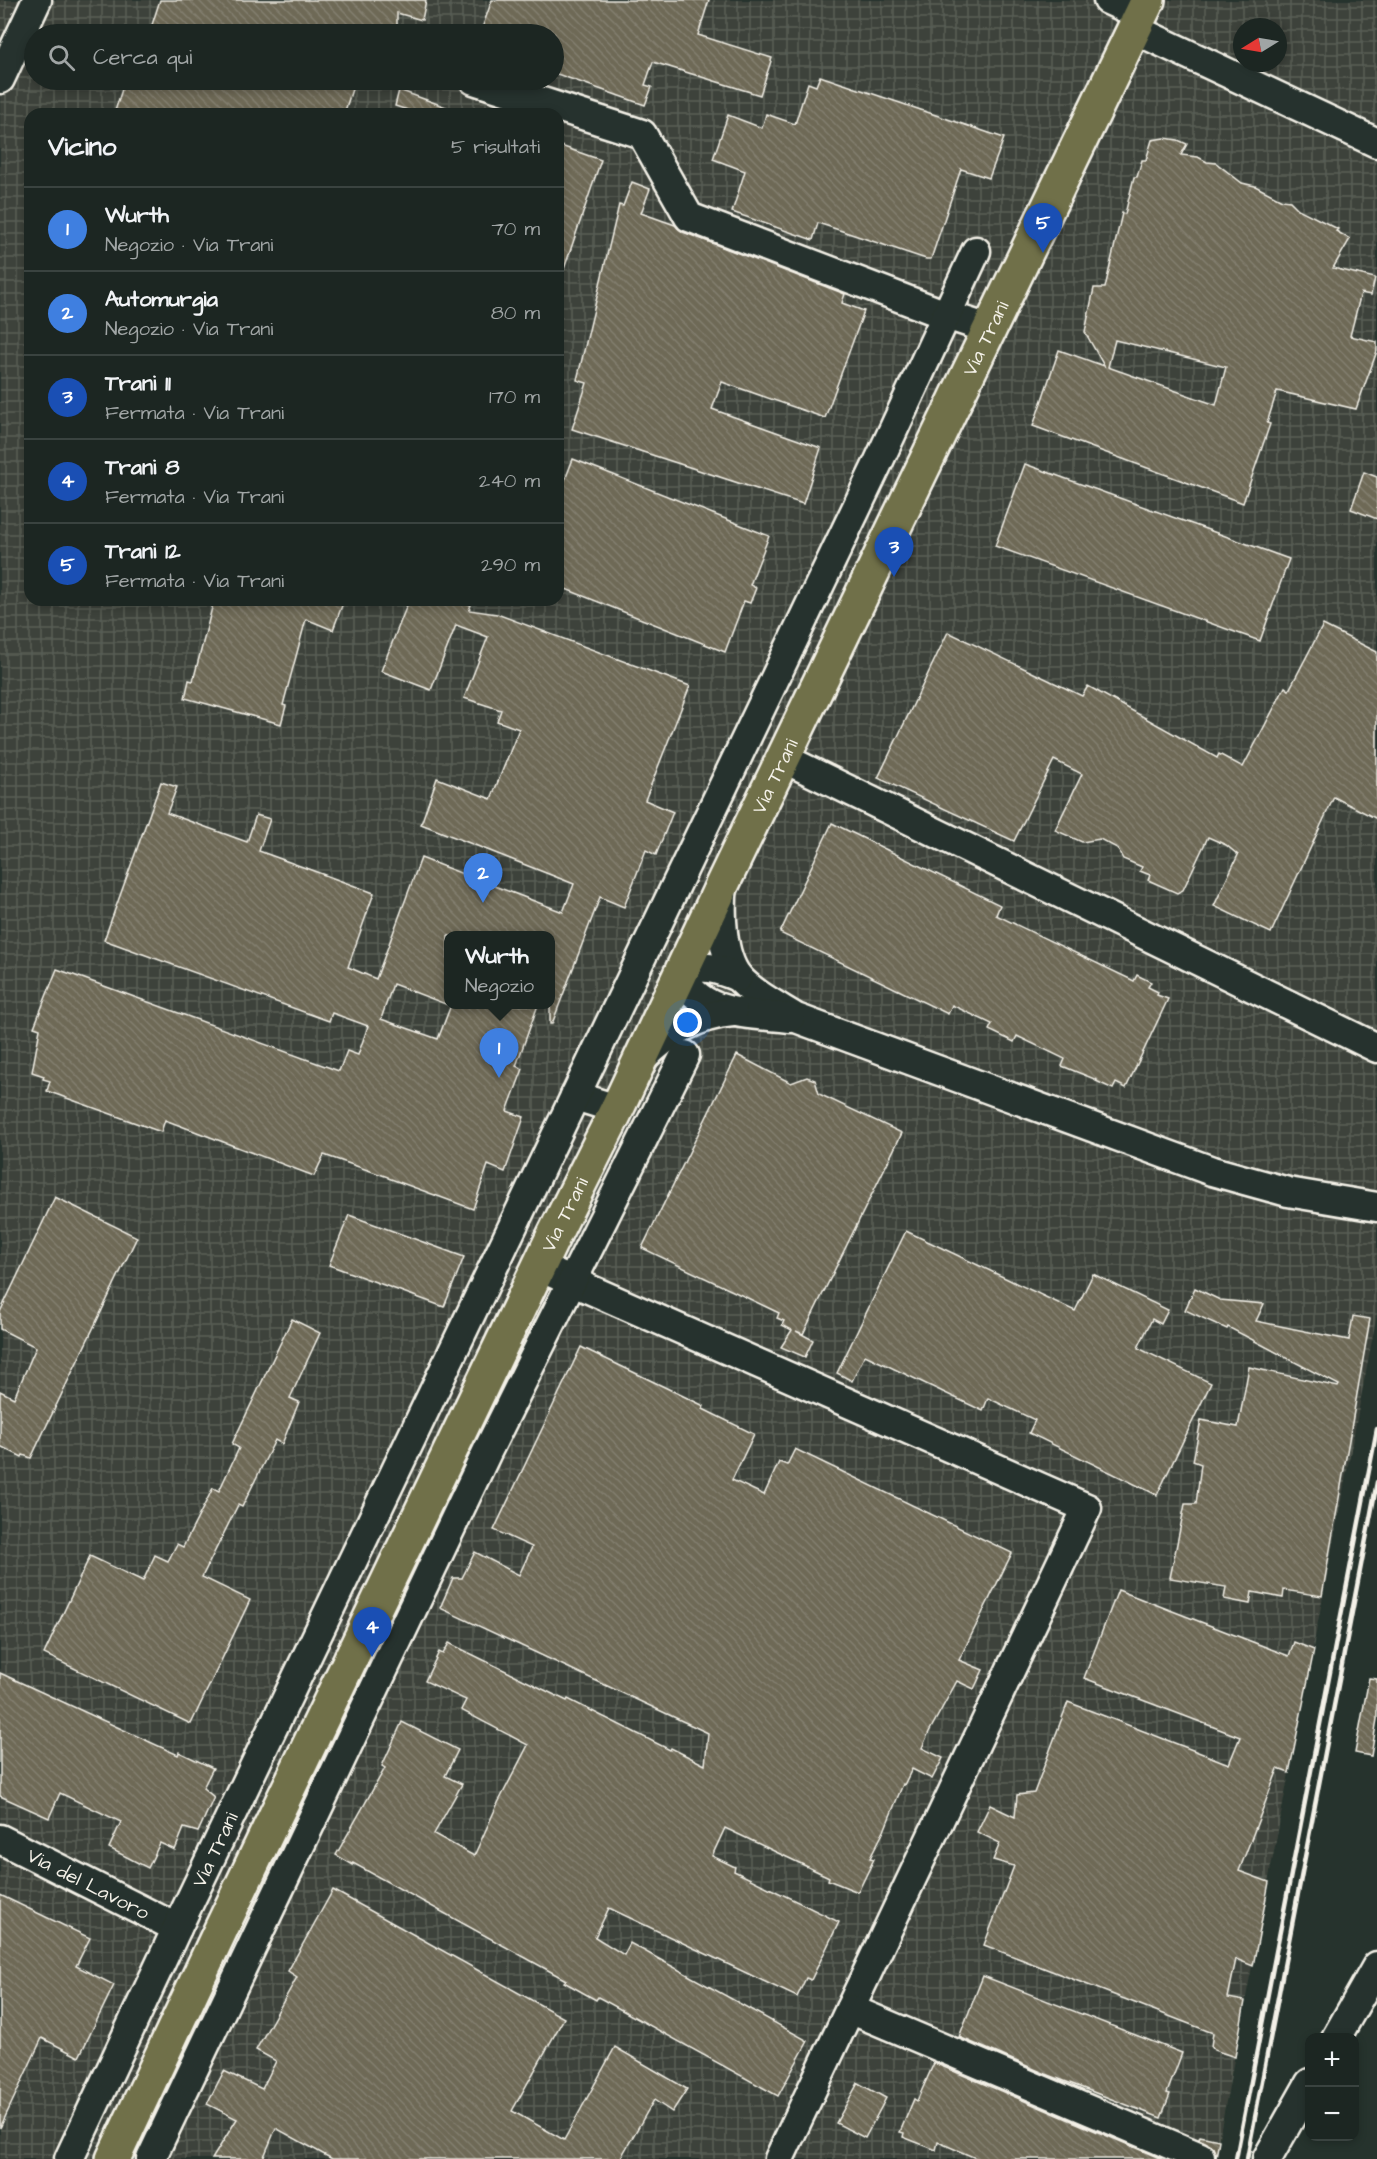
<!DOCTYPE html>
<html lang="it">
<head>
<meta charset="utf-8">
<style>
  body { margin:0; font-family:"Architects Daughter",sans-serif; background:#252e2a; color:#f1f3f6 }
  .controls { position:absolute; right:18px; bottom:18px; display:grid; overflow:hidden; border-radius:12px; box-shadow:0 3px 9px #0003 }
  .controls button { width:54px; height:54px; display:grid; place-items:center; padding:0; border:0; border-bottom:2px solid #3a4340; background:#1c2622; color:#f1f3f6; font:30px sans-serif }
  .compass { position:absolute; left:1233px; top:18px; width:54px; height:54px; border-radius:50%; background:#1c2622; box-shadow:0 3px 9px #0003; rotate:259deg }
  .you { position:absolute; left:688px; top:1023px; width:21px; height:21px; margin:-15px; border:4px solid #fff; border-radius:50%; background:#1a73e8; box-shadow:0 0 0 9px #1a73e833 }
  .badge { display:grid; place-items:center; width:39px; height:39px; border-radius:50%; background:#db2777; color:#fff; font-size:20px; font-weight:700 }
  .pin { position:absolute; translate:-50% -50px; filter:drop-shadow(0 2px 3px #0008) }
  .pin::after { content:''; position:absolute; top:32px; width:21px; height:18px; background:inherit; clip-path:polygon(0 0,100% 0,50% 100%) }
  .popup { position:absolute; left:444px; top:931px; width:111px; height:78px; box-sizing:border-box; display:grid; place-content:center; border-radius:12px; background:#1c2622; filter:drop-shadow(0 2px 4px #0005); font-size:20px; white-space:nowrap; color:#a0a5a5 }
  .popup b { font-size:22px; color:#f1f3f6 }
  .popup::after { content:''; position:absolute; left:50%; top:100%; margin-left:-12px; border:12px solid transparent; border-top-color:#1c2622 }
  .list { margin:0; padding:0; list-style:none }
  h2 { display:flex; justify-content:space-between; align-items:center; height:78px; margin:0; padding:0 24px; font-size:26px }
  h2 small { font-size:20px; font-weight:400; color:#a0a5a5 }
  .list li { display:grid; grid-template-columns:39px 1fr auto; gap:18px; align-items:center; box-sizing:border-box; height:84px; padding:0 24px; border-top:2px solid #3a4340 }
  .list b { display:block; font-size:22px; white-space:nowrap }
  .list p { margin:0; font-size:20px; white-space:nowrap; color:#a0a5a5 }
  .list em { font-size:20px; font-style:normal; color:#a0a5a5 }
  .icon { flex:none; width:33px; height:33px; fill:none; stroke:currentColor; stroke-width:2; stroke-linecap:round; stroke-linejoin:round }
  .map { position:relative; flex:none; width:1377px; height:2159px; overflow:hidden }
  .search { position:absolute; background:#1c2622; box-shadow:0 3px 9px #0003; left:24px; top:24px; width:540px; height:66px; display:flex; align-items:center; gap:15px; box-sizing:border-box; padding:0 21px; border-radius:33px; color:#a0a5a5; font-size:22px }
  .panel { position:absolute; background:#1c2622; box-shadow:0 3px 9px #0003; left:24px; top:108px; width:540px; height:498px; border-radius:18px }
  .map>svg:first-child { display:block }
  .industrial { fill:url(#industrial-grid); fill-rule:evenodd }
  .building { fill:url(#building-back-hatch); stroke:#f4f1e8; stroke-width:1.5; fill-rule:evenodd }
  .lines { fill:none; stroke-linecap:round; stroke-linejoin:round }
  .minor-casing { stroke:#f4f1e8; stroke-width:33 }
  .major-casing { stroke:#f4f1e8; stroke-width:38 }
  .minor { stroke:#26332d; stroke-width:28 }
  .major { stroke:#70704a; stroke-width:33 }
  .rail { stroke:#f4f1e8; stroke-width:4.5 }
  .labels { text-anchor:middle; stroke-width:4.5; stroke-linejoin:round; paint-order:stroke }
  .street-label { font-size:20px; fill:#f4f1e8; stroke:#26332d }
</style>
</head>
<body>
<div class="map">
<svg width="1377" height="2159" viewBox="0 0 1377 2159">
  <defs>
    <pattern id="industrial-grid" width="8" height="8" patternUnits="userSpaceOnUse" patternTransform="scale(1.5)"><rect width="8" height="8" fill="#3c433a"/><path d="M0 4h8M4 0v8" fill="none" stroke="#595f56"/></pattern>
    <pattern id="building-back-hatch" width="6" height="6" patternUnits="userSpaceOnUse" patternTransform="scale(1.5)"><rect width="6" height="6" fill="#6e6957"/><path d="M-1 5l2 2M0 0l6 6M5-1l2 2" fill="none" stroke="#837f6f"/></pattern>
  </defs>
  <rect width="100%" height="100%" fill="#26332d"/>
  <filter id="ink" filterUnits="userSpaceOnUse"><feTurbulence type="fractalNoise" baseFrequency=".0167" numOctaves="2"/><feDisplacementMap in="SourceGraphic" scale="12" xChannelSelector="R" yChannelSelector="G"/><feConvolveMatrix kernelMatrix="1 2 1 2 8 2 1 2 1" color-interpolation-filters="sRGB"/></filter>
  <g filter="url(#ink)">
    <path class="industrial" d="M0,0H1377V1314L1215,2159H0ZM1242,27H1278V63H1242ZM34,34H554V80H34ZM30,114H558V600H30ZM448,936H550V1004H448Z"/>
    <g class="building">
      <polygon points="160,0 426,0 422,20 397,13 397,34 149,34"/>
      <polygon points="492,0 709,0 698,35 772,58 760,95 653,62 645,85 652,87 645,105 554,73 554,34 480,34"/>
      <polygon points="820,76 1004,138 989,178 961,169 931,259 926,259 818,223 813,240 732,212 745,171 713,159 728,115 762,128 766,114 795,124 808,83 816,86"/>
      <polygon points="125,80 355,80 344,114 114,114"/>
      <polygon points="399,90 460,112 460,114 420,114 395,106"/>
      <path d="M1164,138L1178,140L1187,144L1181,155L1198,157L1207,162L1216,163L1242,183L1255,186L1282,200L1290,201L1298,209L1338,229L1336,231L1350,239L1333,268L1375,278L1371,295L1361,293L1350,336L1377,342V351L1356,409L1277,391L1267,423L1270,424L1243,503L1033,426L1059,350L1104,366L1085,332L1094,288H1105L1122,213L1125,214L1134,177H1137L1142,160H1146L1152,140ZM1115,340L1226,367L1216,405L1108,367Z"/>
      <polygon points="558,145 601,160 561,278 558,278"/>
      <polygon points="632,182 650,189 641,213 675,225 683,232 845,294 842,303 864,311 825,418 722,382 712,409 821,448 803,504 572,429 587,383 577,380 619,205 623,206"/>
      <polygon points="573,459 769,536 750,585 756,588 750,603 744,601 725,652 558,586 558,498"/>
      <polygon points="1025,464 1289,559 1260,641 995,546"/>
      <polygon points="1364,472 1377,477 1377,519 1351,509"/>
      <polygon points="214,600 344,600 333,630 306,619 283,705 286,706 281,724 185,698 189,680 193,681"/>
      <polygon points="409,600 458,600 471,605 469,610 497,614 690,686 645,800 673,812 656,855 646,850 624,907 600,897 552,1024 550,1024 550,936 448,936 448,1005 393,984 381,1019 438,1039 451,1005 538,1005 516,1066 523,1069 507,1111 524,1117 505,1172 488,1165 473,1209 388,1178 388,1177 324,1155 314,1176 165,1120 161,1132 47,1091 50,1081 43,1079 44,1076 32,1072 40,1029 34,1027 57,969 339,1071 347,1051 358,1055 368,1026 332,1013 329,1021 104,940 161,782 177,787 167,813 247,842 256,815 270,819 259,851 374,893 348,967 376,979 421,858 563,912 574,884 421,824 437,778 491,799 519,729 497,721 501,710 464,698 488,637 456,625 431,690 381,671"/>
      <polygon points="1323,625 1377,652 1377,819 1334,797 1271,933 1214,906 1238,855 1226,845 1208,837 1183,890 1177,893 1148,880 1150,875 1140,871 1142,867 1123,859 1117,848 1100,839 1082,842 1055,830 1082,774 1054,760 1014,841 878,778 948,632 1082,696 1088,686 1217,758 1219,754 1243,767 1285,687 1289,690"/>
      <polygon points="832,823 1000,905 996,915 1134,981 1137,975 1151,982 1148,987 1158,992 1157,995 1168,999 1126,1088 1116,1083 1113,1089 1096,1081 1097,1080 1062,1066 1065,1059 1017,1036 1014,1042 989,1030 992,1024 952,1005 948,1014 780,933"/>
      <polygon points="737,1055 791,1083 807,1077 815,1080 819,1094 902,1133 803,1334 796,1331 813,1340 805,1357 781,1347 792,1330 782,1325 784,1321 777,1318 779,1313 642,1248"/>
      <polygon points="55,1197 137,1237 31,1458 23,1455 22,1457 0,1446 0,1391 14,1398 36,1347 0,1329 0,1312"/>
      <polygon points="349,1215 464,1257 444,1307 329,1265"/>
      <polygon points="906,1231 1075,1311 1093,1274 1168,1310 1161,1324 1152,1319 1138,1348 1211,1383 1157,1495 1029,1433 1035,1420 988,1398 983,1411 865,1355 852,1381 837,1373"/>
      <polygon points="1195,1288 1220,1300 1264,1304 1256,1321 1349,1340 1353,1316 1370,1319 1322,1596 1284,1590 1283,1598 1252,1592 1250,1604 1224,1599 1226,1587 1170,1578 1185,1504 1196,1504 1201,1464 1193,1461 1201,1420 1238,1427 1249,1367 1338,1387 1339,1385 1228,1327 1227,1329 1185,1310"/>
      <polygon points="292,1319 320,1333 290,1398 299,1402 282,1444 275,1440 242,1507 238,1505 202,1577 250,1600 191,1724 44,1654 90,1556 143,1581 155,1555 168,1561 177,1544 183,1547 213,1488 219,1491 239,1448 232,1444"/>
      <polygon points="581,1347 704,1406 703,1409 754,1434 732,1480 764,1495 779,1462 787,1465 795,1449 1012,1553 959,1660 983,1670 974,1689 957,1681 929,1732 922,1748 943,1758 932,1779 912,1769 904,1785 903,1784 884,1831 870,1858 874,1859 858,1892 828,1880 829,1877 725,1828 712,1856 735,1867 734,1871 839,1922 811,1980 806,1978 797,1997 609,1908 595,1937 624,1955 630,1943 808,2041 778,2096 598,1997 596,2000 564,1982 566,1980 353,1863 353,1865 336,1855 385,1768 382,1766 402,1722 458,1750 445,1776 462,1784 434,1834 474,1856 498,1803 528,1745 461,1710 466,1700 425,1681 439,1652 443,1654 449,1643 567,1701 568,1699 670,1750 671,1748 705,1765 708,1733 440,1608 453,1578 462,1578 475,1552 519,1575 532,1547 494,1530"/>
      <polygon points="1118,1590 1289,1656 1294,1642 1314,1650 1289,1773 1278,1769 1239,1871 1269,1882 1253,1966 1236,1959 1228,1998 1245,2001 1235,2057 1214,2050 1211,2046 1213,2033 984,1945 1014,1866 993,1860 1000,1843 977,1832 990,1805 1015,1817 1017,1795 1034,1793 1068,1702 1229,1764 1240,1737 1084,1678"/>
      <polygon points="0,1673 178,1755 179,1752 213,1768 203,1788 214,1797 198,1832 184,1828 175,1850 160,1843 148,1868 109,1848 121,1822 60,1793 49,1818 0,1796"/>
      <polygon points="1369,1678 1377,1679 1377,1719 1371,1756 1355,1753"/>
      <polygon points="333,1890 564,2018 512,2111 564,2140 615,2047 687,2089 672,2112 654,2100 620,2159 332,2159 276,2128 263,2159 212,2159 237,2119 207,2104 224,2071 262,2089 276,2061 256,2050 297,1977 288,1971"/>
      <polygon points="0,1895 90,1938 76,1966 114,1985 79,2057 42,2038 0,2128"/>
      <polygon points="983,1976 1182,2053 1167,2093 1170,2094 1161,2118 1046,2074 959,2037"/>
      <polygon points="934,2063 939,2065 1162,2159 978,2159 938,2142 936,2150 903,2137 904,2133 900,2132 914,2099 917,2101"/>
      <polygon points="858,2083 886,2098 865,2138 836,2123"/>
      <polygon points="1200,2136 1219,2140 1216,2157 1213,2147 1199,2139"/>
    </g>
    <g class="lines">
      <defs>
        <g id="minor">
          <polyline points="1108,0 1141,15"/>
          <polyline points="1134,29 1377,143"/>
          <polyline points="0,79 37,0"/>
          <polyline points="474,80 642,134 689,217 946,315 989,329"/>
          <polyline points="783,758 1377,1048"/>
          <path d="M723,885C720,912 721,955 738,977C753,994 777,1006 796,1018L1212,1171L1288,1192L1377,1207"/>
          <path d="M738,977C719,969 700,963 681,972C696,1017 752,1013 790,1018"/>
          <path d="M643,1058C668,1033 696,1015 733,1012"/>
          <polyline points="575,1096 617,1109"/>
          <polyline points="539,1267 1087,1508 779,2159"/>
          <path id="s1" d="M0,1839L177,1928"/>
          <polyline points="850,2009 1200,2157 1200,2159"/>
          <polyline points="1336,2038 1377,1966"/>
          <path id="s2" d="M69,2159L177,1928L878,463L976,251"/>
          <polyline points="151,2159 487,1452 685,1055"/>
          <polyline points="1267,2159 1310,2083"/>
        </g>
        <g id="major">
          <path id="s3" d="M113,2159L222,1927L553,1237L617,1109L723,883L1148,0"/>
        </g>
      </defs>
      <use href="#minor" class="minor-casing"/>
      <use href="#major" class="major-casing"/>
      <use href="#minor" class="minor"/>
      <use href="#major" class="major"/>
      <g class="rail">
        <polyline points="1236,2159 1377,1429"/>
        <polyline points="1247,2159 1377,1482"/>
      </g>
    </g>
  </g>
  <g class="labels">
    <g class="street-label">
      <text dy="7" stroke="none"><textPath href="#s3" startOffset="2019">Via Trani</textPath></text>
      <text dy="7" stroke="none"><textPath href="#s3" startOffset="1533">Via Trani</textPath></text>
      <text dy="7" stroke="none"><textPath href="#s3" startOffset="1047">Via Trani</textPath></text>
      <text dy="7" stroke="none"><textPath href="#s2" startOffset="342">Via Trani</textPath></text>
      <text dy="7" stroke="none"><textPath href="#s1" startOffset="99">Via del Lavoro</textPath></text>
    </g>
  </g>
</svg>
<div class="controls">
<button>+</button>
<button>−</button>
</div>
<svg class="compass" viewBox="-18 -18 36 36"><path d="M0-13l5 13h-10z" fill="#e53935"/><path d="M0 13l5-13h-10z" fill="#a0a5a5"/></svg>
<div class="you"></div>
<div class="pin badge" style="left:499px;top:1078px;background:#3f7fe0">1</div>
<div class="popup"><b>Wurth</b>Negozio</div>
<div class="pin badge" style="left:483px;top:903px;background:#3f7fe0">2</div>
<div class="pin badge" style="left:894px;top:577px;background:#1a4fb4">3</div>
<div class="pin badge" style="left:372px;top:1657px;background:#1a4fb4">4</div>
<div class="pin badge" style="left:1043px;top:253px;background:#1a4fb4">5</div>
<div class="search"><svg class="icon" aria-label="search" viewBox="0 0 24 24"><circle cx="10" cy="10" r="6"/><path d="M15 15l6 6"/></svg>Cerca qui</div>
<section class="panel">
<h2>Vicino<small>5 risultati</small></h2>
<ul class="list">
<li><span class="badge" style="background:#3f7fe0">1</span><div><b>Wurth</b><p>Negozio · Via Trani</p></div><em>70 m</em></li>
<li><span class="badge" style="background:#3f7fe0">2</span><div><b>Automurgia</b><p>Negozio · Via Trani</p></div><em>80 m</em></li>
<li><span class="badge" style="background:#1a4fb4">3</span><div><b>Trani 11</b><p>Fermata · Via Trani</p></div><em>170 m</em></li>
<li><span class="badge" style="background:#1a4fb4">4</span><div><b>Trani 8</b><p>Fermata · Via Trani</p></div><em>240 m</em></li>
<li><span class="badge" style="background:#1a4fb4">5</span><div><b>Trani 12</b><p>Fermata · Via Trani</p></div><em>290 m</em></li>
</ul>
</section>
</div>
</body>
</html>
